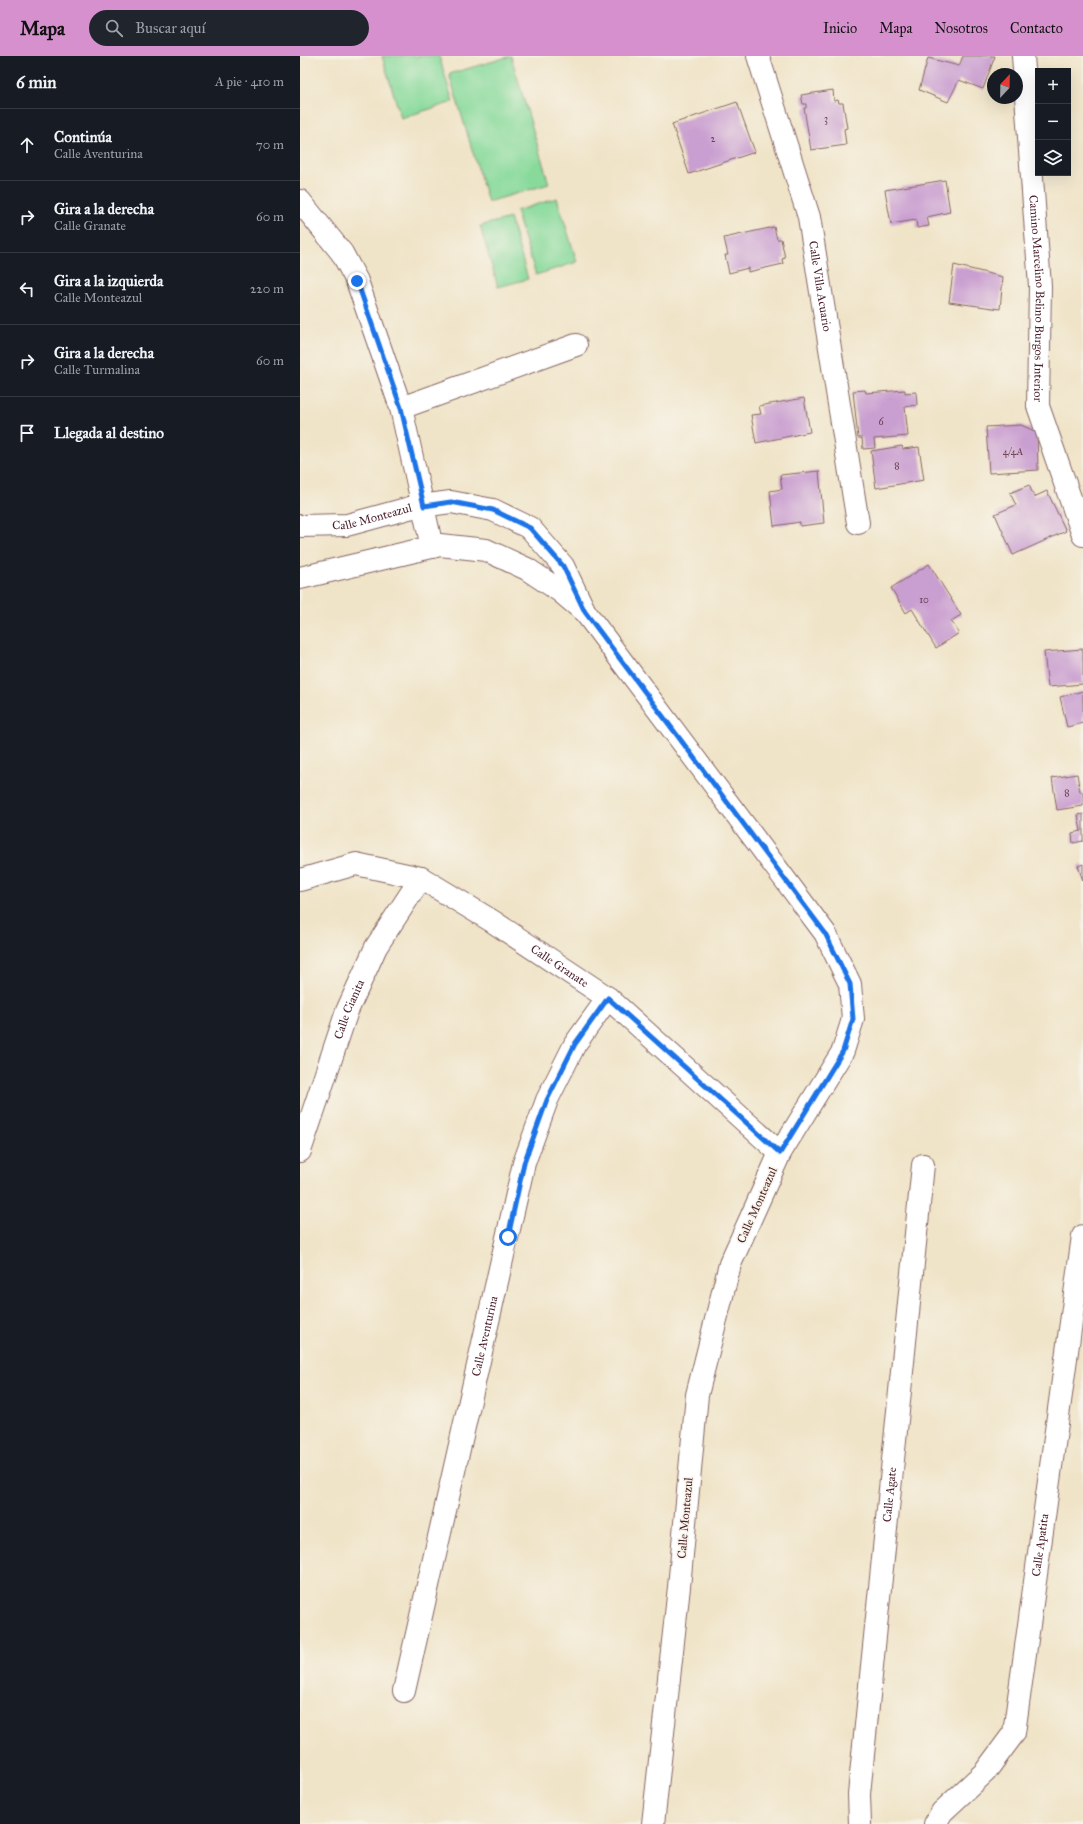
<!DOCTYPE html>
<html lang="es">
<head>
<meta charset="utf-8">
<style>
  body { margin:0; font-family:"IM FELL Great Primer",serif; background:#20242c; color:#f1f3f6 }
  .controls { position:absolute; right:12px; top:12px; display:grid; overflow:hidden; border-radius:0px; box-shadow:0 4px 16px #0002 }
  .controls button { width:36px; height:36px; display:grid; place-items:center; padding:0; border:0; border-bottom:1px solid #363941; background:#171b24; color:#f1f3f6; font:20px sans-serif }
  .compass { position:absolute; left:687px; top:12px; width:36px; height:36px; border-radius:50%; background:#171b24; box-shadow:0 4px 16px #0002; rotate:22deg }
  .stop { position:absolute; width:12px; height:12px; margin:-9px; border:3px solid #1a73e8; border-radius:50%; background:#fff }
  .stop.end { background:#1a73e8; border-color:#fff; box-shadow:0 1px 4px #0008 }
  .list { margin:0; padding:0; list-style:none }
  h2 { display:flex; justify-content:space-between; align-items:center; height:52px; margin:0; padding:0 16px; font-size:17px }
  h2 small { font-size:13px; font-weight:400; color:#9ea1a6 }
  .list li { display:grid; grid-template-columns:26px 1fr auto; gap:12px; align-items:center; box-sizing:border-box; height:72px; padding:0 16px; border-top:1px solid #363941 }
  .list b { display:block; font-size:15px; white-space:nowrap }
  .list p { margin:0; font-size:13px; white-space:nowrap; color:#9ea1a6 }
  .list em { font-size:13px; font-style:normal; color:#9ea1a6 }
  .icon { flex:none; width:22px; height:22px; fill:none; stroke:currentColor; stroke-width:2; stroke-linecap:round; stroke-linejoin:round }
  .map { position:relative; flex:none; width:783px; height:1768px; overflow:hidden }
  header { display:flex; align-items:center; gap:24px; box-sizing:border-box; height:56px; padding:0 20px; background:#d690ce; color:#111 }
  header strong { font-size:19px }
  nav { display:flex; gap:22px; margin-inline-start:auto; font-size:14px }
  .search { width:280px; height:36px; background:#20242c; display:flex; align-items:center; gap:10px; box-sizing:border-box; padding:0 14px; border-radius:22px; color:#9ea1a6; font-size:15px }
  main { display:flex }
  aside { flex:1; background:#171b24 }
  .map>svg:first-child { display:block }
  .green { fill:#88da9b; stroke:#697c63 }
  .building { fill:#c99ed0 }
  .lines { fill:none; stroke-linecap:round; stroke-linejoin:round }
  .minor-casing { stroke:#846462; stroke-width:24 }
  .minor { stroke:#fff; stroke-width:22 }
  .route { stroke:#1a73e8; stroke-width:5 }
  .labels { text-anchor:middle; stroke-width:3; stroke-linejoin:round; paint-order:stroke }
  .number-label { font-size:10px; fill:#6a3f54 }
  .street-label { font-size:12px; fill:#4a1f2b; stroke:#f7f3e8 }
</style>
</head>
<body>
<header>
<strong>Mapa</strong>
<div class="search"><svg class="icon" aria-label="search" viewBox="0 0 24 24"><circle cx="10" cy="10" r="6"/><path d="M15 15l6 6"/></svg>Buscar aquí</div>
<nav><a>Inicio</a><a>Mapa</a><a>Nosotros</a><a>Contacto</a></nav>
</header>
<main>
<aside>
<h2>6 min<small>A pie · 410 m</small></h2>
<ul class="list">
<li><svg class="icon" aria-label="ahead" viewBox="0 0 24 24"><path d="M12 20V5M6 11l6-6 6 6"/></svg><div><b>Continúa</b><p>Calle Aventurina</p></div><em>70 m</em></li>
<li><svg class="icon" aria-label="right" viewBox="0 0 24 24"><path d="M7 20v-9h11M14 6l5 5-5 5"/></svg><div><b>Gira a la derecha</b><p>Calle Granate</p></div><em>60 m</em></li>
<li><svg class="icon" aria-label="left" viewBox="0 0 24 24"><path d="M17 20v-9H6M10 6l-5 5 5 5"/></svg><div><b>Gira a la izquierda</b><p>Calle Monteazul</p></div><em>220 m</em></li>
<li><svg class="icon" aria-label="right" viewBox="0 0 24 24"><path d="M7 20v-9h11M14 6l5 5-5 5"/></svg><div><b>Gira a la derecha</b><p>Calle Turmalina</p></div><em>60 m</em></li>
<li><svg class="icon" aria-label="arrive" viewBox="0 0 24 24"><path d="M6 21V4h12l-3 4 3 4H6"/></svg><div><b>Llegada al destino</b></div></li>
</ul>
</aside>
<div class="map">
<svg width="783" height="1768" viewBox="0 0 783 1768">
  <rect width="100%" height="100%" fill="#f7f3e8"/>
  <filter id="ink" filterUnits="userSpaceOnUse"><feTurbulence type="fractalNoise" baseFrequency=".025" numOctaves="2"/><feDisplacementMap in="SourceGraphic" scale="8" xChannelSelector="R" yChannelSelector="G"/><feConvolveMatrix kernelMatrix="1 2 1 2 8 2 1 2 1" color-interpolation-filters="sRGB"/></filter>
  <filter id="wash" filterUnits="userSpaceOnUse"><feTurbulence type="fractalNoise" baseFrequency=".012" numOctaves="4" result="noise"/><feDisplacementMap in="SourceGraphic" scale="16" xChannelSelector="R" yChannelSelector="G"/><feGaussianBlur stdDeviation="0.9" result="paint"/><feColorMatrix in="noise" values="0 0 0 0 0 0 0 0 0 0 0 0 0 0 0 0 0 1.4 0 .05"/><feComposite in="paint" operator="in"/></filter>
  <g filter="url(#wash)">
    <rect width="100%" height="100%" fill="#f0e4c8"/>
    <g class="green">
      <polygon points="82,0 139,0 153,46 101,62"/>
      <polygon points="211,0 249,128 188,146 149,18"/>
      <polygon points="257,142 277,206 236,219 216,155"/>
      <polygon points="210,162 228,223 198,231 180,170"/>
    </g>
    <g id="blocks">
      <g class="building">
        <polygon points="663,0 695,0 683,33 659,24 648,46 619,34 628,2 659,10"/>
        <polygon points="533,34 534,45 538,44 539,47 543,47 547,72 544,73 546,89 511,94 504,52 506,52 506,48 503,48 501,39"/>
        <polygon points="437,46 455,96 389,118 372,68"/>
        <polygon points="645,124 650,156 627,161 629,170 617,172 616,164 591,168 585,134"/>
        <polygon points="474,171 477,183 481,183 485,202 482,203 483,208 448,216 448,212 429,217 425,199 428,199 424,182"/>
        <polygon points="654,209 703,221 700,253 649,246"/>
        <polygon points="565,334 566,337 605,334 605,337 616,336 617,349 605,351 608,380 574,383 575,392 563,393 562,382 558,382 553,335"/>
        <polygon points="504,342 510,376 456,387 451,359 461,358 459,350"/>
        <polygon points="721,369 737,376 738,414 689,417 686,371"/>
        <polygon points="602,390 603,393 619,391 624,424 576,432 571,395"/>
        <polygon points="519,415 524,467 500,470 500,466 474,470 470,435 482,433 480,419"/>
        <polygon points="729,429 734,441 747,435 766,475 713,499 695,458 716,449 710,437"/>
        <polygon points="629,508 661,559 651,565 659,577 636,592 612,553 606,557 591,532"/>
        <polygon points="783,593 783,628 748,631 744,596"/>
        <polygon points="783,635 783,667 767,671 760,641"/>
        <polygon points="777,718 780,736 783,736 783,750 757,754 752,722"/>
        <polygon points="783,758 783,785 773,787 772,777 781,775 778,759"/>
        <polygon points="783,808 783,825 778,810"/>
      </g>
    </g>
  </g>
  <g filter="url(#ink)">
    <use href="#blocks" fill-opacity="0" stroke="#846462" stroke-width="1"/>
    <g class="lines">
      <defs>
        <g id="minor">
          <path id="s1" d="M458,0L509,161L558,467"/>
          <path id="s2" d="M723,0L740,230L738,350L783,479"/>
          <polyline points="0,145 42,197 57,225 101,352 132,491"/>
          <polyline points="101,352 276,289"/>
          <path id="s3" d="M0,470L47,469L113,451L151,446L193,454L230,472L263,510L285,556L260,535L227,513L186,494L140,489L0,522"/>
          <polyline points="285,556 525,877 550,928 553,963 543,995 480,1097 430,1208 397,1339 379,1531 353,1768"/>
          <path id="s4" d="M0,824L56,808L121,822L192,865L308,942L480,1097"/>
          <path id="s5" d="M0,1095L47,955L76,891L121,822"/>
          <path id="s6" d="M104,1635L224,1107L247,1044L275,988L308,942"/>
          <path id="s7" d="M560,1768L559,1738L623,1109"/>
          <path id="s8" d="M635,1768L642,1756L685,1716L714,1677L783,1180"/>
        </g>
      </defs>
      <use href="#minor" class="minor-casing"/>
      <use href="#minor" class="minor"/>
    </g>
  </g>
  <g class="lines" filter="url(#ink)">
    <polyline class="route" points="57,225 101,352 124,450 151,446 193,454 230,472 263,510 285,556 525,877 550,928 553,963 543,995 480,1097 308,942 275,988 247,1044 224,1107 208,1181"/>
  </g>
  <g class="labels">
    <g class="number-label">
      <text x="526" y="66">3</text>
      <text x="413" y="86">2</text>
      <text x="581" y="369">6</text>
      <text x="713" y="399">4/4A</text>
      <text x="597" y="413">8</text>
      <text x="624" y="547">10</text>
      <text x="767" y="740">8</text>
    </g>
    <g class="street-label">
      <text dy="4" stroke="none"><textPath href="#s1" startOffset="239">Calle Villa Acuario</textPath></text>
      <text dy="4" stroke="none"><textPath href="#s2" startOffset="243">Camino Marcelino Belino Burgos Interior</textPath></text>
      <text dy="4" stroke="none"><textPath href="#s3" startOffset="73">Calle Monteazul</textPath></text>
      <text dy="4" stroke="none"><textPath href="#s4" startOffset="289">Calle Granate</textPath></text>
      <text dy="4" stroke="none"><textPath href="#s5" startOffset="150">Calle Cianita</textPath></text>
      <text transform="translate(457 1149) rotate(-66)" y="4">Calle Monteazul</text>
      <text dy="4" stroke="none"><textPath href="#s6" startOffset="364">Calle Aventurina</textPath></text>
      <text dy="4" stroke="none"><textPath href="#s7" startOffset="331">Calle Agate</textPath></text>
      <text transform="translate(385 1462) rotate(-85)" y="4">Calle Monteazul</text>
      <text dy="4" stroke="none"><textPath href="#s8" startOffset="311">Calle Apatita</textPath></text>
    </g>
  </g>
</svg>
<div class="controls">
<button>+</button>
<button>−</button>
<button><svg class="icon" aria-label="layers" viewBox="0 0 24 24"><path d="M12 4l9 5-9 5-9-5zM3 14l9 5 9-5"/></svg></button>
</div>
<svg class="compass" viewBox="-18 -18 36 36"><path d="M0-13l5 13h-10z" fill="#e53935"/><path d="M0 13l5-13h-10z" fill="#9ea1a6"/></svg>
<div class="stop" style="left:208px;top:1181px"></div>
<div class="stop end" style="left:57px;top:225px"></div>
</div>
</main>
</body>
</html>
